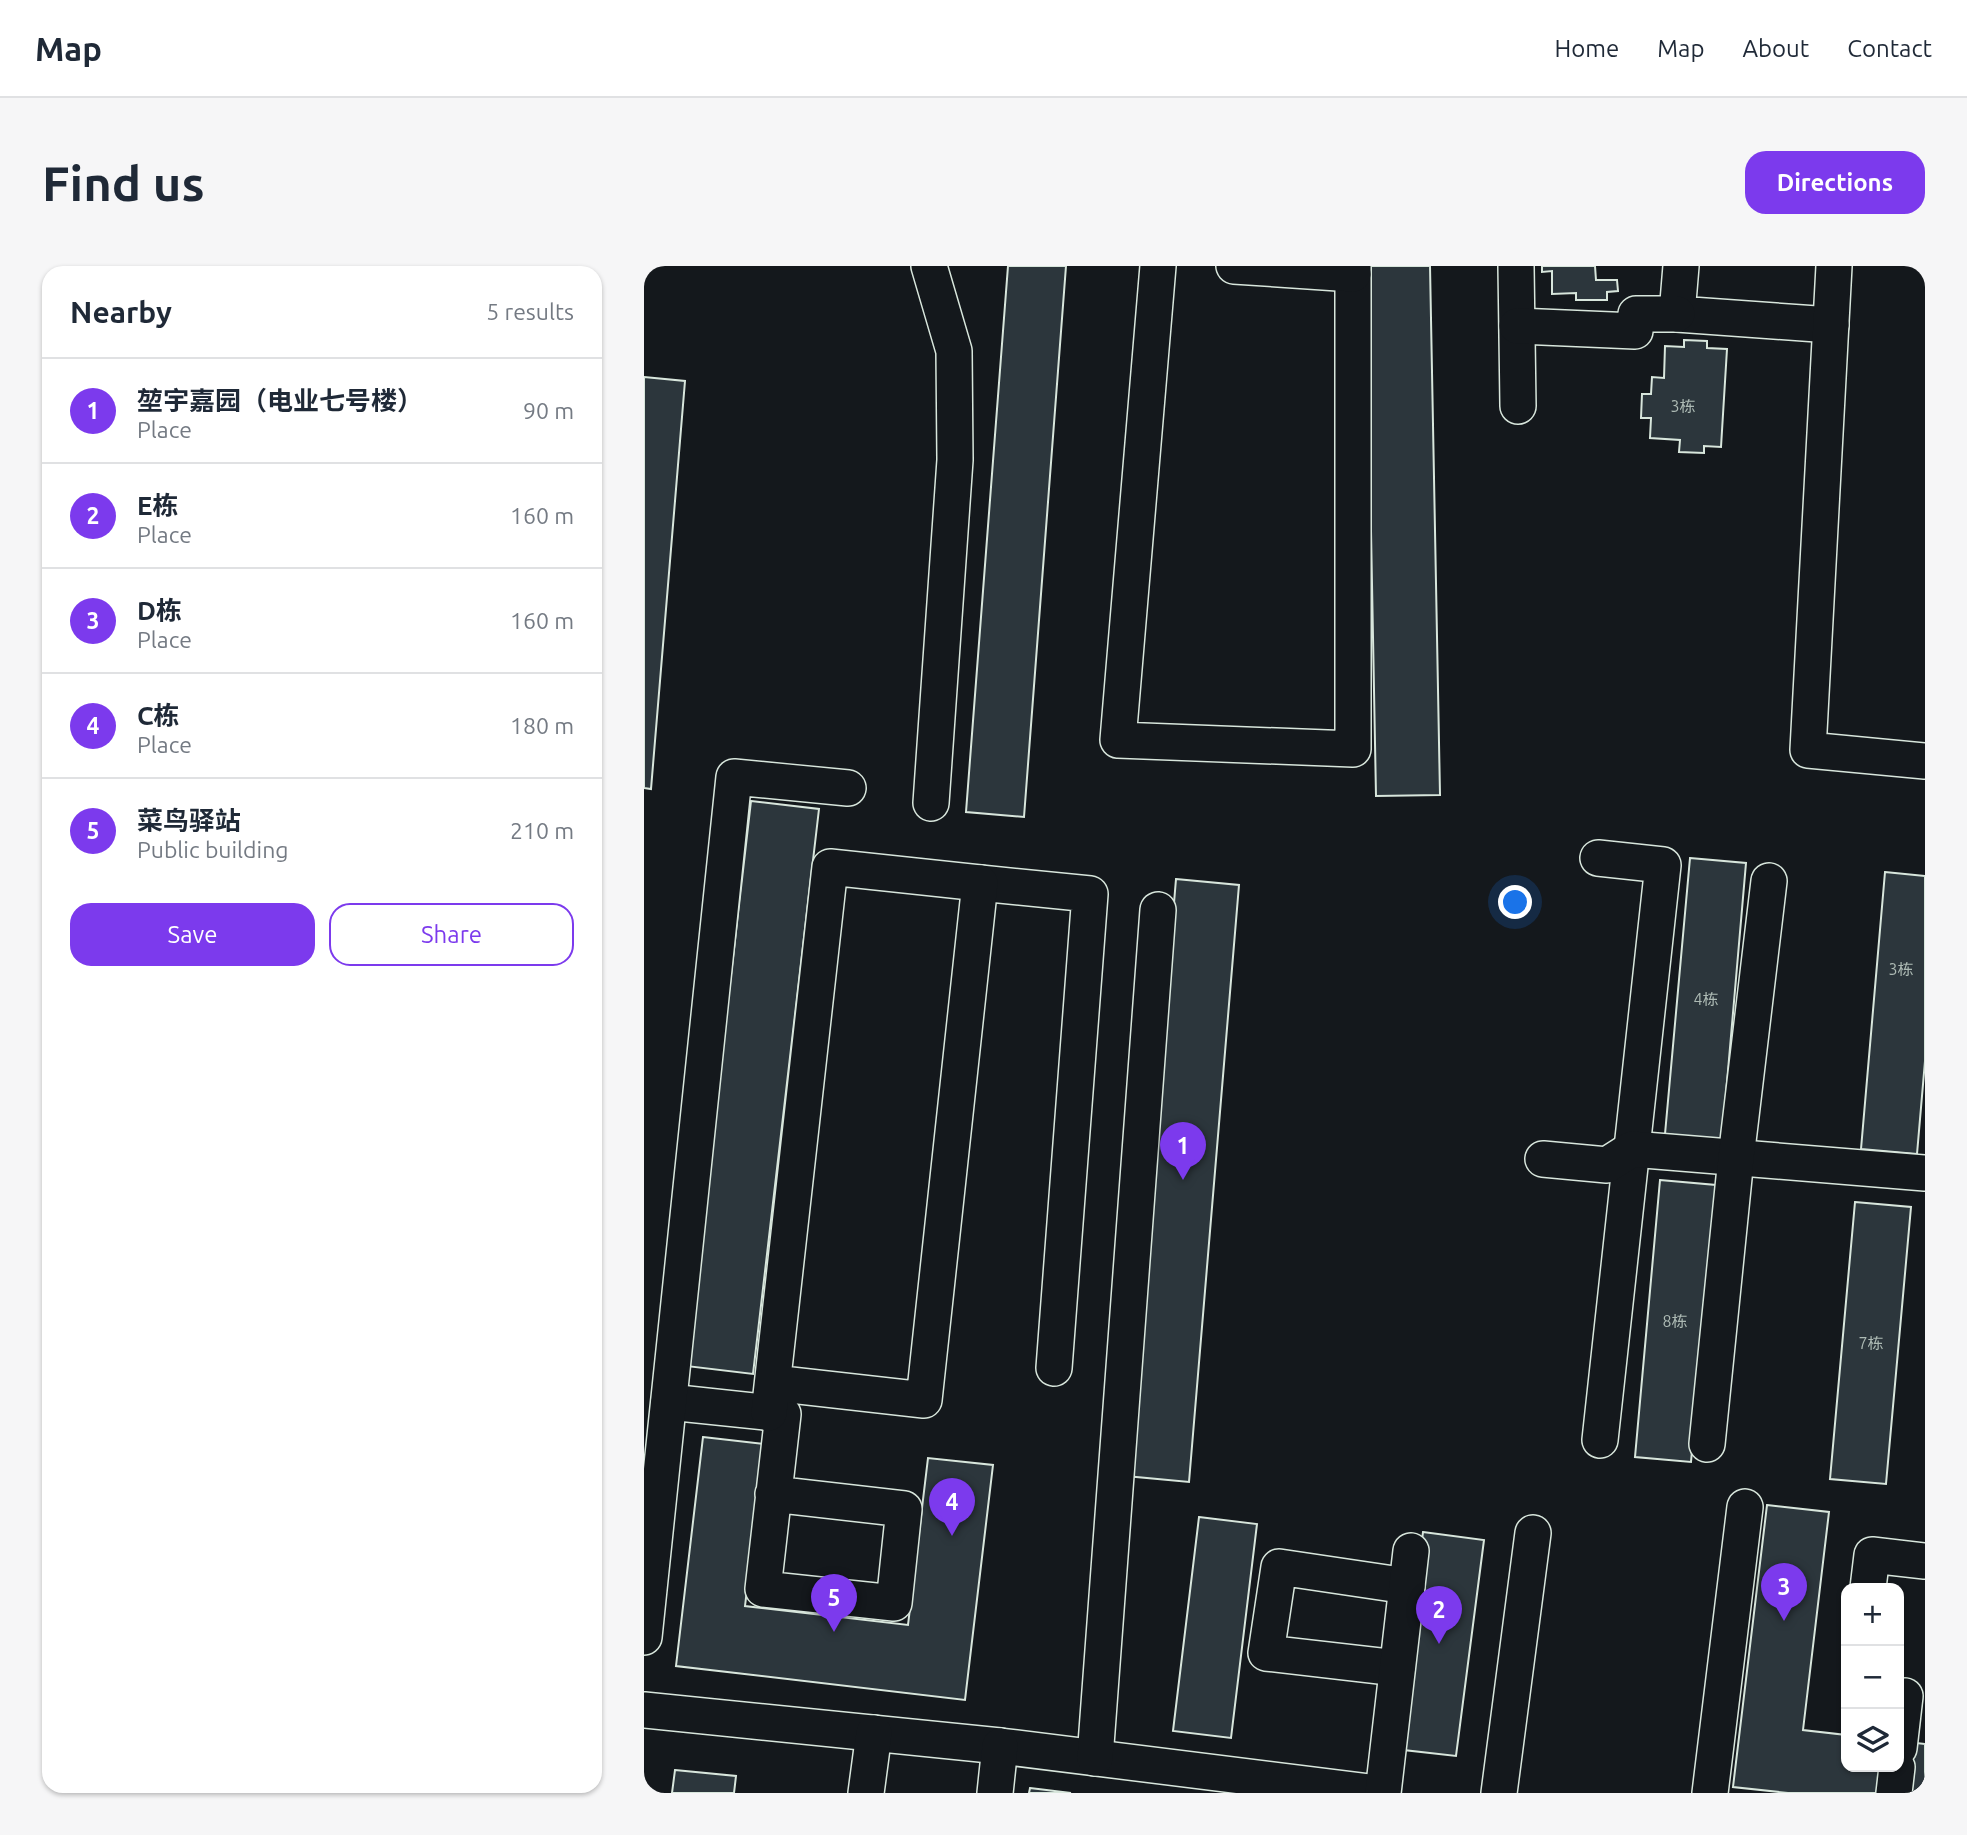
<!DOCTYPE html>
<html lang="en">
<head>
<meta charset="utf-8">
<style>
  body { margin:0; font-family:Ubuntu,"Noto Sans SC",sans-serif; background:#f6f6f7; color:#1f2937 }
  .controls { position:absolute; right:21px; bottom:21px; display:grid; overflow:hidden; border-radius:14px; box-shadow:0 2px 5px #0004 }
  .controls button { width:63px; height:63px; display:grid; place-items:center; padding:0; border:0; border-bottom:2px solid #e0e1e3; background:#fff; color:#1f2937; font:35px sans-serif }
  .you { position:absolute; left:872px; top:637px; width:24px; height:24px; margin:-18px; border:5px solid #fff; border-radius:50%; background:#1a73e8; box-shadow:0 0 0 10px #1a73e833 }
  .badge { display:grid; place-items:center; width:46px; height:46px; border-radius:50%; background:#7c3aed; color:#fff; font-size:23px; font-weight:700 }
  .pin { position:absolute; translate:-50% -58px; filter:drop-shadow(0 2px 4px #0008) }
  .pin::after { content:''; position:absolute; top:37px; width:24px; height:21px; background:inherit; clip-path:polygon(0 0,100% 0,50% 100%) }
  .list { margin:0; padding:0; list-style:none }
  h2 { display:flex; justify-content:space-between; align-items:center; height:91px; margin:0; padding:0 28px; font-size:30px }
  h2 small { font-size:23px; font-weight:400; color:#747a83 }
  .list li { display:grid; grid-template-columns:46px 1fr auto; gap:21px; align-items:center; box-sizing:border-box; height:105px; padding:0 28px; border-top:2px solid #e0e1e3 }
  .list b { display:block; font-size:26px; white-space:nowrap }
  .list p { margin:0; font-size:23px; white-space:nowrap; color:#747a83 }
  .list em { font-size:23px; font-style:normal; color:#747a83 }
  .actions { display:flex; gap:14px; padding:21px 28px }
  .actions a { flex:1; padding:16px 0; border:2px solid #7c3aed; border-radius:21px; text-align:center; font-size:24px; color:#7c3aed }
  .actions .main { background:#7c3aed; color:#fff }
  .icon { flex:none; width:38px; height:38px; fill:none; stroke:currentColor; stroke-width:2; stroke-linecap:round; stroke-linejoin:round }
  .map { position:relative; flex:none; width:1281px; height:1527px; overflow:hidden; border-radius:21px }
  header { display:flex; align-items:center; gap:42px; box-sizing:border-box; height:98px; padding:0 35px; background:#fff; border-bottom:2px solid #e0e1e3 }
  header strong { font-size:33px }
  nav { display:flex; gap:38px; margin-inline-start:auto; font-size:24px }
  .intro { display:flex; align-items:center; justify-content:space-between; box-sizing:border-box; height:168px; padding:0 42px }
  h1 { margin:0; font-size:49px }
  .button { padding:18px 32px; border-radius:21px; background:#7c3aed; color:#fff; font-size:24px; font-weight:700 }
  main { display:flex; gap:42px; padding:0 42px }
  aside { flex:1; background:#fff; border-radius:21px; box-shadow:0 2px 5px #0004 }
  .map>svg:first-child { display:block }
  .building { fill:#2c363c; stroke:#d8e6dc; stroke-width:2 }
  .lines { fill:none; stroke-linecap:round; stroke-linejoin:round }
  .minor-casing { stroke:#d8e6dc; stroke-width:38 }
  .minor { stroke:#14181c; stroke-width:35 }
  .labels { text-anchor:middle; stroke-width:5; stroke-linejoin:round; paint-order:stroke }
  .number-label { font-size:16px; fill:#adbab4 }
</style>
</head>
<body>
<header>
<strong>Map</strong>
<nav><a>Home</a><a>Map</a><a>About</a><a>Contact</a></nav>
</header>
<div class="intro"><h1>Find us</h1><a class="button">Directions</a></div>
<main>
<aside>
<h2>Nearby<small>5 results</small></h2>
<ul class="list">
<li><span class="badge">1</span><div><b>堃宇嘉园（电业七号楼）</b><p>Place</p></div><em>90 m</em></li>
<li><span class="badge">2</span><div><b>E栋</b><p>Place</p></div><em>160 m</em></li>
<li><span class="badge">3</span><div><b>D栋</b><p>Place</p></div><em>160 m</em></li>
<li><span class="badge">4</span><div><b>C栋</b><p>Place</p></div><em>180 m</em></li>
<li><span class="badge">5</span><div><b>菜鸟驿站</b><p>Public building</p></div><em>210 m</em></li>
</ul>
<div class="actions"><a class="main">Save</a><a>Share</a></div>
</aside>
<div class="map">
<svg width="1281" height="1527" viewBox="0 0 1281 1527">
  <rect width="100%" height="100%" fill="#14181c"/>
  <g class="building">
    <polygon points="364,0 422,0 380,551 322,546"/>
    <polygon points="722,0 786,0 796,529 732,530"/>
    <polygon points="898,0 951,0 952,14 973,14 974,25 963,26 963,34 932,34 932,27 908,28 908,5 898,6"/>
    <polygon points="1040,74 1063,75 1063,82 1083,83 1077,181 1060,180 1060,187 1035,186 1036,174 1006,172 1007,152 997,152 998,128 1007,128 1008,111 1020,112 1021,80 1040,81"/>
    <polygon points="0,111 41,115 7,523 0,522"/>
    <polygon points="107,535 175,543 109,1108 42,1100"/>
    <polygon points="1046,592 1102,597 1078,874 1021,868"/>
    <polygon points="1241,606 1281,610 1281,795 1273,888 1217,883"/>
    <polygon points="532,613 595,619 545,1216 482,1210"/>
    <polygon points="1016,914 1072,919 1047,1196 991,1191"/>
    <polygon points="1211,936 1267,941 1242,1218 1186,1213"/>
    <polygon points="59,1171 121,1178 101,1340 264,1359 284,1192 349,1199 321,1434 32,1400"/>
    <polygon points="1123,1239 1185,1246 1159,1464 1202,1469 1202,1501 1255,1501 1255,1475 1281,1478 1281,1527 1144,1527 1089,1521"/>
    <polygon points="555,1251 613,1258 587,1472 529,1465"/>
    <polygon points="779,1266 840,1274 812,1490 751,1483"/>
    <polygon points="31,1504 92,1510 90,1527 28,1527"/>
    <polygon points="386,1522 427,1527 385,1527"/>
  </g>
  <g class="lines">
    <defs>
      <g id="minor">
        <polyline points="285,0 310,85 311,194 287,537"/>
        <polyline points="514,0 474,474 709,483 709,0"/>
        <polyline points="590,0 709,8"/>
        <polyline points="872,0 874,140"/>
        <polyline points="1037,0 1033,48 1187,59"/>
        <polyline points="1190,0 1164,484 1281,495"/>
        <polyline points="873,60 991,65 992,48 1033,48"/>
        <polyline points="954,592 1019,599 956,1174"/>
        <polyline points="336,617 446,628 410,1102"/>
        <polyline points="899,893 963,899 988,883 1281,907"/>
        <polyline points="25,1136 139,1148 119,1323 250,1337 260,1243 129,1228"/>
        <polyline points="125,1147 186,601 336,617 280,1134 129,1117"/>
        <polyline points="1063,1178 1092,892 1125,615"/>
        <polyline points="1224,1322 1228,1289 1281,1295"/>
        <polyline points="0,1371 90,511 204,522"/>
        <polyline points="753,1402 622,1387 635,1301 763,1320"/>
        <polyline points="0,1444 356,1480 734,1527"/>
        <polyline points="1255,1482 1261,1430"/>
        <polyline points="451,1492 514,644"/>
        <polyline points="222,1527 230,1467"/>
        <polyline points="351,1527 356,1480"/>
        <polyline points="739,1527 767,1285"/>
        <polyline points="855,1527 889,1267"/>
        <polyline points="1066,1527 1101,1241"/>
        <polyline points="1250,1527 1253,1501"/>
      </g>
    </defs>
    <use href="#minor" class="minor-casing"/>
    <use href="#minor" class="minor"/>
  </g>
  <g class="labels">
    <g class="number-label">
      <text x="1039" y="146">3栋</text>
      <text x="1257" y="709">3栋</text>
      <text x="1062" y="739">4栋</text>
      <text x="1031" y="1061">8栋</text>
      <text x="1227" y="1083">7栋</text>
    </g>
  </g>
</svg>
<div class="controls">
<button>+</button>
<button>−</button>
<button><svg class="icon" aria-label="layers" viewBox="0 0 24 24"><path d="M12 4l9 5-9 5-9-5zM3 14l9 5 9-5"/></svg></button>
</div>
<div class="you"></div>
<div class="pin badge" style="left:539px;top:914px">1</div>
<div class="pin badge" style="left:795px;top:1378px">2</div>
<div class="pin badge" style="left:1140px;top:1355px">3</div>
<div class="pin badge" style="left:308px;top:1270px">4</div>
<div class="pin badge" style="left:190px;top:1366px">5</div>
</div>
</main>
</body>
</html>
